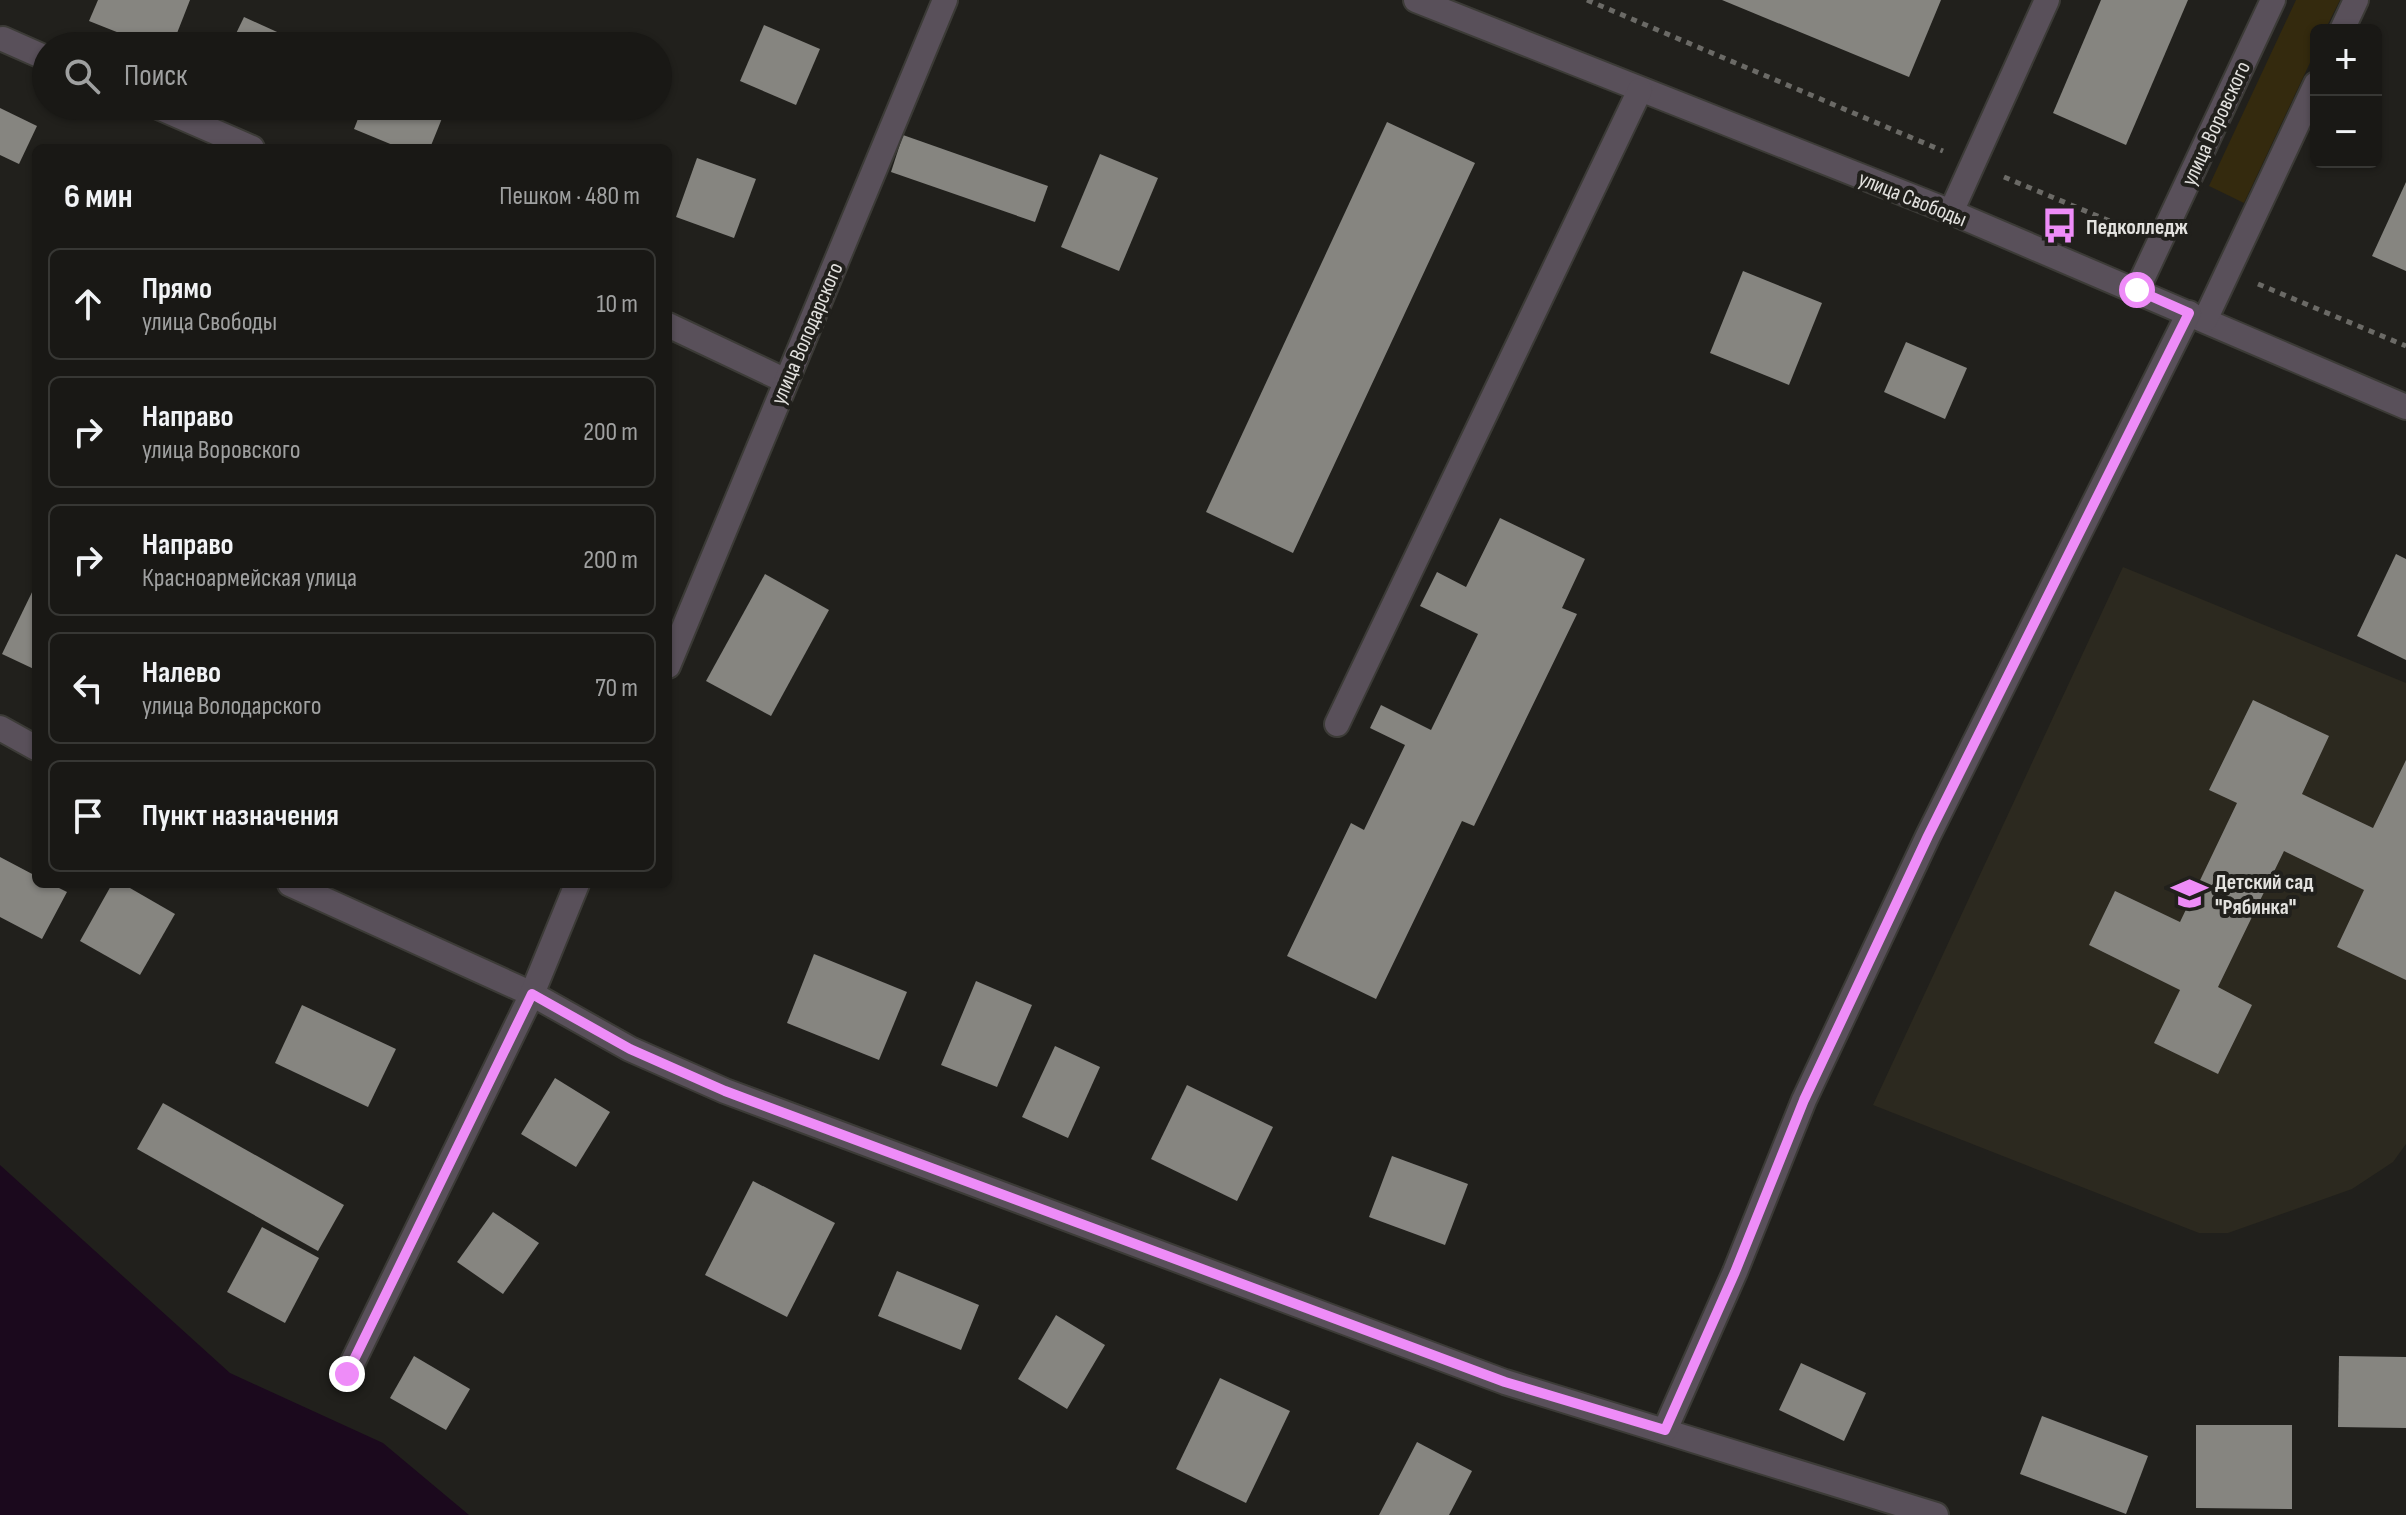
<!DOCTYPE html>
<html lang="ru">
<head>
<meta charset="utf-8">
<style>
  body { margin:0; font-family:"Sofia Sans Condensed",sans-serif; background:#22211e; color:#f1f3f6 }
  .controls { position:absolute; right:24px; top:24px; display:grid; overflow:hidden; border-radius:12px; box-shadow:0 2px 6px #0004 }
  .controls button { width:72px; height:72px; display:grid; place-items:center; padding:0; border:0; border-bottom:2px solid #373734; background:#191815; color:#f1f3f6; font:40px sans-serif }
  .stop { position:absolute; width:24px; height:24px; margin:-18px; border:6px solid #ee8cf8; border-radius:50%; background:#fff }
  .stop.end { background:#ee8cf8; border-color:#fff; box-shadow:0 2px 8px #0008 }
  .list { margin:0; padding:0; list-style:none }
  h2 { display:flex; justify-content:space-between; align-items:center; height:104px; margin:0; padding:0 32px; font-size:34px }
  h2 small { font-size:26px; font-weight:400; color:#9fa0a0 }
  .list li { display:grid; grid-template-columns:52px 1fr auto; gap:24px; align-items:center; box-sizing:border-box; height:112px; margin:0 16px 16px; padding:0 16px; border:2px solid #373734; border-radius:12px }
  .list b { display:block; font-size:30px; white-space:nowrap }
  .list p { margin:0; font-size:26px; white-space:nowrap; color:#9fa0a0 }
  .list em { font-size:26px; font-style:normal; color:#9fa0a0 }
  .icon { flex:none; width:44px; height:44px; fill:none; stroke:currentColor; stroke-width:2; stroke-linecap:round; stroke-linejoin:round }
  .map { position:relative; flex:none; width:2406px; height:1515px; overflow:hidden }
  .search { position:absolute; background:#191815; box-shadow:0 2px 6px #0004; left:32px; top:32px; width:640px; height:88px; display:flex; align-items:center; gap:20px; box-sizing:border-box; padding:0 28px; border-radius:44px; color:#9fa0a0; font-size:30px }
  .panel { position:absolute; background:#191815; box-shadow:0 2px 6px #0004; left:32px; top:144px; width:640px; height:744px; border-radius:12px }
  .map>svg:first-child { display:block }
  .built { fill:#2c291f }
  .green { fill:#342a0e }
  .water { fill:#1b091d }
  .building { fill:#868580 }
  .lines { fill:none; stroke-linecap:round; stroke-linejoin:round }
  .minor-casing { stroke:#3c3b37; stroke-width:28 }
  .path { stroke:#6b6a66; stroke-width:5; stroke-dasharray:6 6; stroke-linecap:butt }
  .minor { stroke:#59505a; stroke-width:24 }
  .route { stroke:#ee8cf8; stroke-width:10 }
  .labels { text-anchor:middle; stroke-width:8; stroke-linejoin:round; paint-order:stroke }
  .street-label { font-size:22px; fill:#e3e2df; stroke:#21201c }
  .poi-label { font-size:22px; font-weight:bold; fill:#e3e2df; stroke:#21201c; text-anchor:start }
</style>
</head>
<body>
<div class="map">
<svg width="2406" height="1515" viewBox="0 0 2406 1515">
  <rect width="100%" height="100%" fill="#21201c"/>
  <polygon class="built" points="2123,567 2406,683 2406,1144 2393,1162 2352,1189 2228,1233 2199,1233 1873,1105"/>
  <polygon class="green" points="2296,0 2340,0 2325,30 2316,30 2316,50 2244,203 2209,186"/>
  <polygon class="water" points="0,1165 230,1373 383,1443 469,1515 0,1515"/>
  <g class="building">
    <polygon points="98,0 190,0 172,46 152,46 89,21"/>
    <polygon points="1722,0 1941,0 1909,77"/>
    <polygon points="2101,0 2188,0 2126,145 2053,113"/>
    <polygon points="244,17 308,46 230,46"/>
    <polygon points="764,25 820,49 796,105 740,81"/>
    <polygon points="363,106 447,106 430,148 400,148 354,129"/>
    <polygon points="0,108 37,126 19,164 0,155"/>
    <polygon points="1387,122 1475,163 1293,553 1206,512"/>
    <polygon points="903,135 1048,186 1035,222 891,172"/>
    <polygon points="1100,154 1158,178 1119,271 1061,247"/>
    <polygon points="697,158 756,179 734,238 676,217"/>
    <polygon points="2406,182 2406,271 2372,256"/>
    <polygon points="1743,271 1822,303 1789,385 1710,353"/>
    <polygon points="1906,342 1967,368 1945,419 1884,392"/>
    <polygon points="1500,518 1585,559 1562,608 1577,614 1474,826 1462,821 1376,999 1287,956 1351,823 1364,830 1405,745 1370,728 1381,705 1431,730 1478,634 1420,606 1437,572 1466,587"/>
    <polygon points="2396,554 2406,559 2406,660 2357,636"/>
    <polygon points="765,574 829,610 771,716 706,681"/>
    <polygon points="36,584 36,670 2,654"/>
    <polygon points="2253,700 2329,736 2302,794 2373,828 2406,760 2406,980 2337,947 2364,890 2284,851 2218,987 2252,1005 2218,1074 2154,1043 2180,990 2089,945 2115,891 2180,922 2237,803 2209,790"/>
    <polygon points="0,857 36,876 36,884 51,884 67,892 42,939 0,917"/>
    <polygon points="112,884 123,884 175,914 140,975 80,941"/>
    <polygon points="814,954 907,992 879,1060 787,1023"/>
    <polygon points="976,981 1032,1005 997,1087 941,1065"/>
    <polygon points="302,1005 396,1049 368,1107 275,1063"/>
    <polygon points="1055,1046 1100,1067 1068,1138 1022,1117"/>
    <polygon points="555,1078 610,1112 576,1167 521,1134"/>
    <polygon points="1187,1085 1273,1127 1237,1201 1151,1159"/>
    <polygon points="163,1103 344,1205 318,1251 137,1149"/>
    <polygon points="1392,1156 1468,1184 1445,1245 1369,1217"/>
    <polygon points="753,1181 835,1223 787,1317 705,1275"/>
    <polygon points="493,1212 539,1243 503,1294 457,1262"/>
    <polygon points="262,1227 319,1258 285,1323 227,1292"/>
    <polygon points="897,1271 979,1305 961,1350 878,1316"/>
    <polygon points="1056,1315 1105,1345 1067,1409 1018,1379"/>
    <polygon points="414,1356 470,1389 446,1430 390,1398"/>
    <polygon points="2339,1356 2406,1357 2406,1428 2338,1427"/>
    <polygon points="1801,1363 1866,1393 1844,1441 1779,1410"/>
    <polygon points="1220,1378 1290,1411 1246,1503 1176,1469"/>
    <polygon points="2042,1416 2148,1456 2126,1514 2020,1474"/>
    <polygon points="2196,1425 2292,1425 2292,1509 2196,1508"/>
    <polygon points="1417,1442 1472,1471 1449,1515 1379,1515"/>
  </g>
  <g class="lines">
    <defs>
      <g id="minor">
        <polyline points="1416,0 1951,212 2406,407"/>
        <polyline points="2342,30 2356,0"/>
        <polyline points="3,39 46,58"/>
        <polyline points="156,106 252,148"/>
        <polyline points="1951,212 2047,0"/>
        <polyline points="2137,290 2273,0"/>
        <polyline points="2205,320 2316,84"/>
        <polyline points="668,325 786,381"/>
        <polyline points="668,666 945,0"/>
        <polyline points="1337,724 1640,90"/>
        <polyline points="0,728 36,748"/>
        <polyline points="290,884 532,994 630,1049 725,1091 1505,1382 1936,1515"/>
        <polyline points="347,1374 532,994 577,884"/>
        <polyline points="1665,1430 1735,1272 1804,1100 1928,836 2189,313"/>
      </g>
    </defs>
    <use href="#minor" class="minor-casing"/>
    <g class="path">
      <polyline points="1587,0 1943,151"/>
      <polyline points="2004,177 2131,230"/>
      <polyline points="2258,284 2406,346"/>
    </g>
    <use href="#minor" class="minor"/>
  </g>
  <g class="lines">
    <polyline class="route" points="347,1374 532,994 630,1049 725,1091 1505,1382 1665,1430 1735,1272 1804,1100 1928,836 2189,313 2137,290"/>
  </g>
  <defs>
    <symbol id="bus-bare" viewBox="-9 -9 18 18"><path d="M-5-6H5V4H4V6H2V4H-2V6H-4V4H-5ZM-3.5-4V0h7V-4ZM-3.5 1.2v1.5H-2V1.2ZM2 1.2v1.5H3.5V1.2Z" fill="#ee8cf8" stroke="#21201c" stroke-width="2.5" paint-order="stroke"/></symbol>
    <symbol id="school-bare" viewBox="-9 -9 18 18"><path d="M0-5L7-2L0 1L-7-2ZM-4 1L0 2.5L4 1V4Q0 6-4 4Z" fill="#ee8cf8" stroke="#21201c" stroke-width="2.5" paint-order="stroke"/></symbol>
  </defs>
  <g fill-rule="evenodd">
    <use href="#bus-bare" x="2034" y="200" width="51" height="51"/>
    <use href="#school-bare" x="2164" y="868" width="51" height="51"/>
  </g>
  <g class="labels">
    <g class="street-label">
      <text transform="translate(2215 123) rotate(-65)" y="8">улица Воровского</text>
      <text transform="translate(1913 198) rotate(22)" y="8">улица Свободы</text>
      <text transform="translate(806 333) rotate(-67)" y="8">улица Володарского</text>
    </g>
    <g class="poi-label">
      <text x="2086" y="234">Педколледж</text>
      <text x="2215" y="889">Детский сад<tspan x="2215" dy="25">"Рябинка"</tspan></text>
    </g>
  </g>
</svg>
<div class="controls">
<button>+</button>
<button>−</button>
</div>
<div class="stop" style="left:2137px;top:290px"></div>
<div class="stop end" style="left:347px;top:1374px"></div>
<div class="search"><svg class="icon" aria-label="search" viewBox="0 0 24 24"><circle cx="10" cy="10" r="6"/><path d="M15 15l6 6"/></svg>Поиск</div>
<section class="panel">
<h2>6 мин<small>Пешком · 480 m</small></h2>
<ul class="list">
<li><svg class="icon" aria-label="ahead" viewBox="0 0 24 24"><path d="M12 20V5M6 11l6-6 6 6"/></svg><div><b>Прямо</b><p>улица Свободы</p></div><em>10 m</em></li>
<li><svg class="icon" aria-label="right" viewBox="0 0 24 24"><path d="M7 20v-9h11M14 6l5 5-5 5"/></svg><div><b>Направо</b><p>улица Воровского</p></div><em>200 m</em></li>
<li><svg class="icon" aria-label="right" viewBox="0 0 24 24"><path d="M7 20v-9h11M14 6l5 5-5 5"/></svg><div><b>Направо</b><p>Красноармейская улица</p></div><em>200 m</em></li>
<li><svg class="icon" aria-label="left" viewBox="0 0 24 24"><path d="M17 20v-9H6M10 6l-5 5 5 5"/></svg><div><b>Налево</b><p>улица Володарского</p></div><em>70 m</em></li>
<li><svg class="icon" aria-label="arrive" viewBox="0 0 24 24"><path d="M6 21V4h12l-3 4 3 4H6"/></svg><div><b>Пункт назначения</b></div></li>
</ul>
</section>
</div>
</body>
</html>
